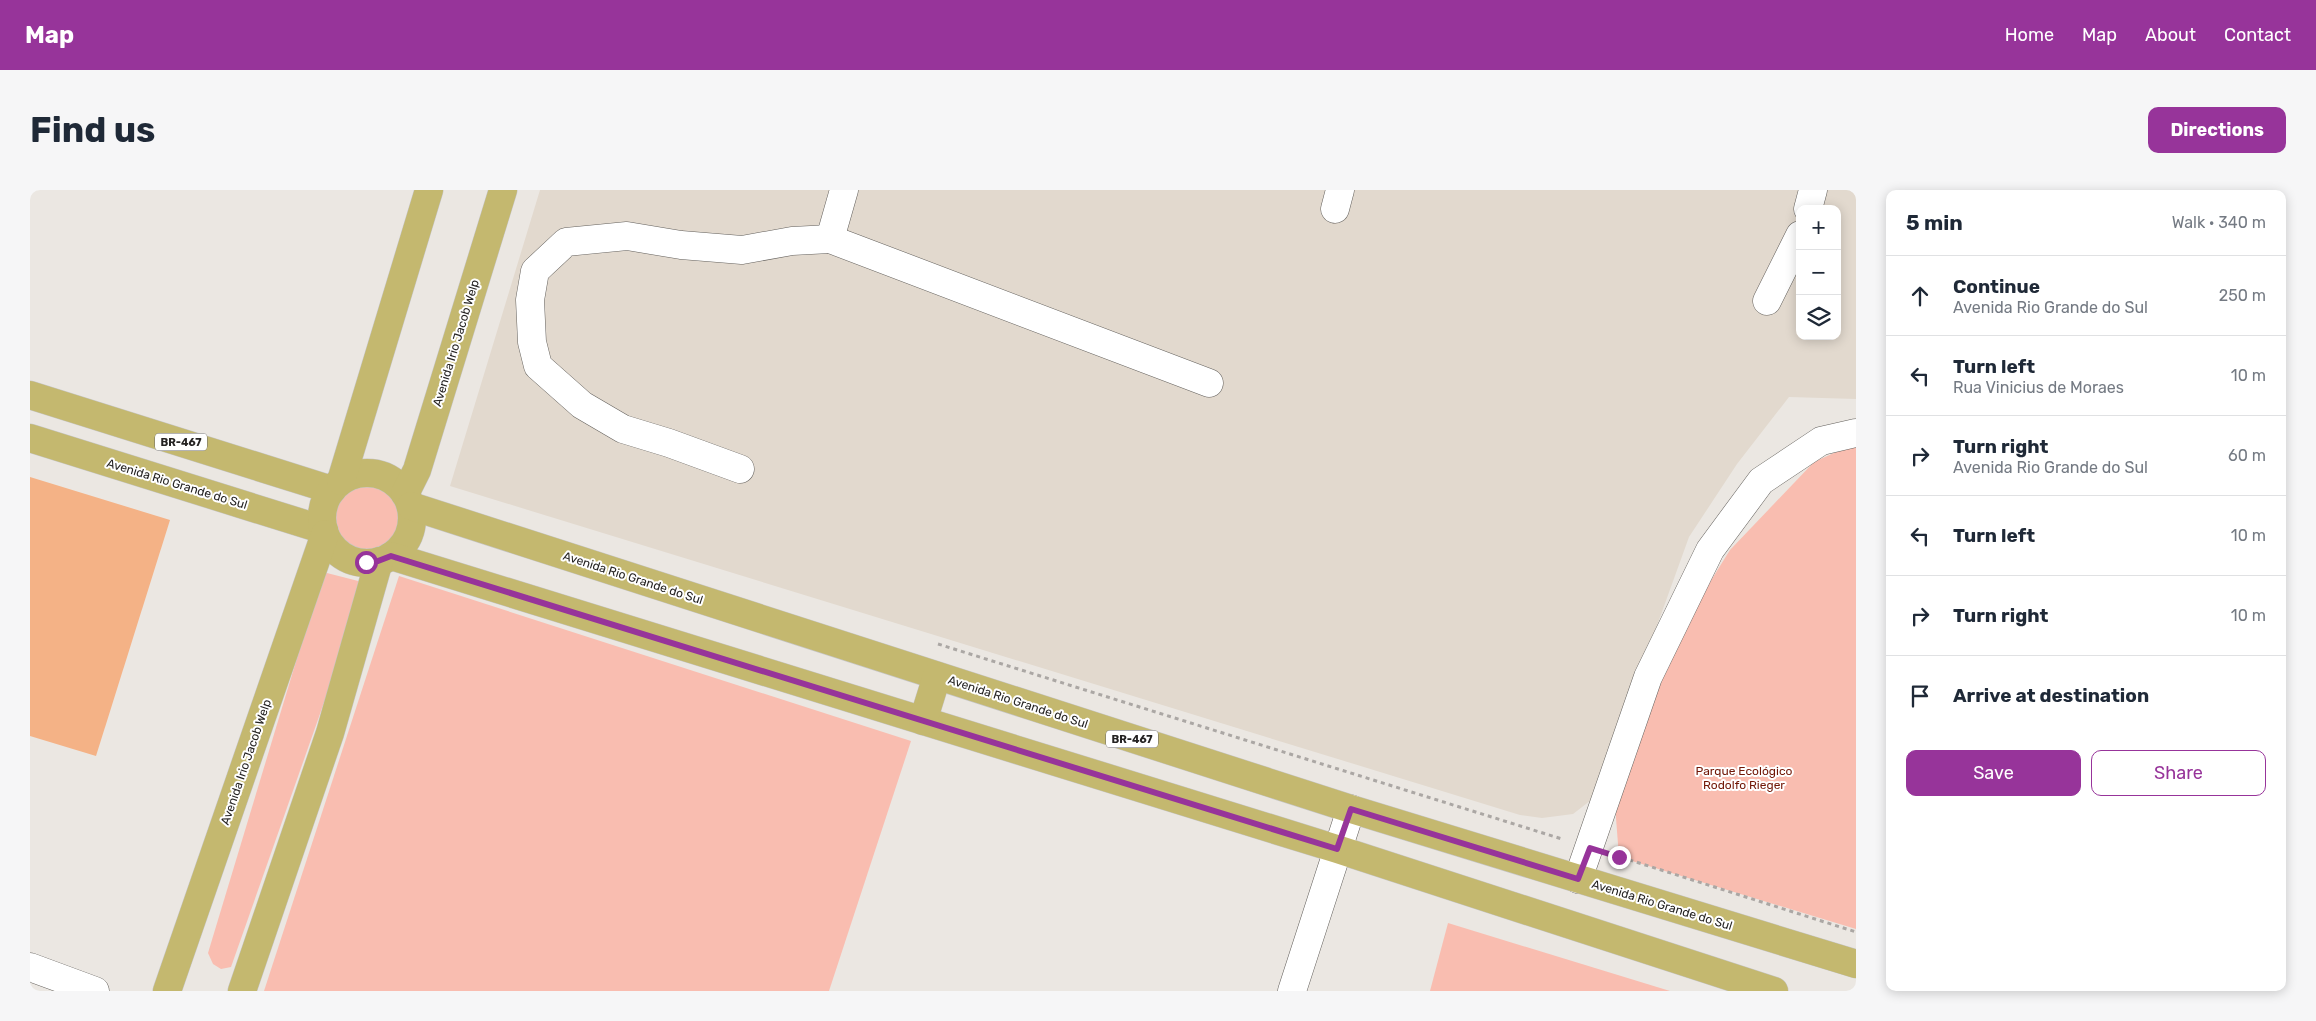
<!DOCTYPE html>
<html lang="en">
<head>
<meta charset="utf-8">
<style>
  body { margin:0; font-family:Rubik,sans-serif; background:#f6f6f7; color:#1f2937 }
  .controls { position:absolute; right:15px; top:15px; display:grid; overflow:hidden; border-radius:10px; box-shadow:0 2px 12px #0003 }
  .controls button { width:45px; height:45px; display:grid; place-items:center; padding:0; border:0; border-bottom:1px solid #e0e1e3; background:#fff; color:#1f2937; font:25px sans-serif }
  .stop { position:absolute; width:15px; height:15px; margin:-11px; border:4px solid #97349a; border-radius:50%; background:#fff }
  .stop.end { background:#97349a; border-color:#fff; box-shadow:0 1px 5px #0008 }
  .list { margin:0; padding:0; list-style:none }
  h2 { display:flex; justify-content:space-between; align-items:center; height:65px; margin:0; padding:0 20px; font-size:21px }
  h2 small { font-size:16px; font-weight:400; color:#747a83 }
  .list li { display:grid; grid-template-columns:32px 1fr auto; gap:15px; align-items:center; box-sizing:border-box; height:80px; padding:0 20px; border-top:1px solid #e0e1e3 }
  .list b { display:block; font-size:19px; white-space:nowrap }
  .list p { margin:0; font-size:16px; white-space:nowrap; color:#747a83 }
  .list em { font-size:16px; font-style:normal; color:#747a83 }
  .actions { display:flex; gap:10px; padding:15px 20px }
  .actions a { flex:1; padding:11px 0; border:1px solid #97349a; border-radius:10px; text-align:center; font-size:18px; color:#97349a }
  .actions .main { background:#97349a; color:#fff }
  .icon { flex:none; width:28px; height:28px; fill:none; stroke:currentColor; stroke-width:2; stroke-linecap:round; stroke-linejoin:round }
  .map { position:relative; flex:none; width:1826px; height:801px; overflow:hidden; border-radius:10px }
  header { display:flex; align-items:center; gap:30px; box-sizing:border-box; height:70px; padding:0 25px; background:#97349a; color:#fff }
  header strong { font-size:24px }
  nav { display:flex; gap:28px; margin-inline-start:auto; font-size:18px }
  .intro { display:flex; align-items:center; justify-content:space-between; box-sizing:border-box; height:120px; padding:0 30px }
  h1 { margin:0; font-size:35px }
  .button { padding:12px 22px; border-radius:10px; background:#97349a; color:#fff; font-size:18px; font-weight:700 }
  main { display:flex; gap:30px; padding:0 30px }
  aside { flex:1; background:#fff; border-radius:10px; box-shadow:0 2px 12px #0003 }
  .map>svg:first-child { display:block }
  .built { fill:#e2d9ce; fill-rule:evenodd }
  .green { fill:#f9bdb0 }
  .building { fill:#f4b286 }
  .lines { fill:none; stroke-linecap:round; stroke-linejoin:round }
  .minor-casing { stroke:#64615d; stroke-width:29 }
  .major-casing { stroke:#c6c6c6; stroke-width:29 }
  .path { stroke:#aba7a4; stroke-width:3; stroke-dasharray:4 4; stroke-linecap:butt }
  .minor { stroke:#fff; stroke-width:28 }
  .major { stroke:#c4b86f; stroke-width:28 }
  .route { stroke:#97349a; stroke-width:6 }
  .labels { text-anchor:middle; stroke-width:4; stroke-linejoin:round; paint-order:stroke }
  .shield { fill:#fff; stroke:#666564; stroke-width:1 }
  .shield-label { font-size:11px; font-weight:bold; fill:#252322 }
  .street-label { font-size:12px; fill:#252322; stroke:#fff }
  .park-label { font-size:12px; fill:#711706; stroke:#fff }
</style>
</head>
<body>
<header>
<strong>Map</strong>
<nav><a>Home</a><a>Map</a><a>About</a><a>Contact</a></nav>
</header>
<div class="intro"><h1>Find us</h1><a class="button">Directions</a></div>
<main>
<div class="map">
<svg width="1826" height="801" viewBox="0 0 1826 801">
  <rect width="100%" height="100%" fill="#ebe7e2"/>
  <path class="built" d="M510,0H1826V209L1759,207L1707,274L1659,347L1565,607L1543,624L1512,628L1490,625L420,296ZM1770,19H1807V146H1770Z"/>
  <g class="green">
    <polygon points="1826,253 1826,739 1589,667 1585,615 1647,445 1700,360 1784,272"/>
    <circle cx="337" cy="329" r="32"/>
    <polygon points="293,382 336,393 201,777 191,779 183,774 178,763"/>
    <polygon points="369,386 881,551 799,801 234,801"/>
    <polygon points="1418,733 1640,801 1400,801"/>
  </g>
  <polygon class="building" points="0,287 140,330 66,566 0,546"/>
  <g class="lines">
    <defs>
      <g id="minor">
        <polyline points="814,0 800,49 1179,193"/>
        <polyline points="1305,19 1310,0"/>
        <polyline points="1778,19 1783,0"/>
        <polyline points="1737,111 1770,45"/>
        <polyline points="710,279 639,253 593,239 552,215 508,176 502,152 500,110 505,81 536,52 597,46 651,55 712,60 762,51 800,49"/>
        <polyline points="1548,689 1618,487 1680,360 1731,291 1791,251 1826,243"/>
        <polyline points="0,777 65,801"/>
        <polyline points="1262,801 1321,619"/>
      </g>
      <g id="major">
        <polyline points="0,205 302,300"/>
        <polyline points="0,248 294,340"/>
        <circle cx="337" cy="328" r="45"/>
        <polyline points="311,291 399,0"/>
        <polyline points="375,304 387,280 473,0"/>
        <polyline points="381,316 1321,619 1826,774"/>
        <polyline points="361,366 1307,659 1744,801"/>
        <polyline points="893,531 907,486"/>
        <polyline points="137,801 295,344"/>
        <polyline points="212,801 300,543 349,371"/>
      </g>
    </defs>
    <use href="#minor" class="minor-casing"/>
    <use href="#major" class="major-casing"/>
    <g class="path">
      <polyline points="908,454 1532,649"/>
      <polyline points="1584,665 1826,742"/>
    </g>
    <use href="#minor" class="minor"/>
    <use href="#major" class="major"/>
  </g>
  <g class="lines">
    <polyline class="route" points="336,372 348,371 361,366 1307,659 1321,619 1548,689 1560,658 1589,667"/>
  </g>
  <g class="labels">
    <g class="shield">
      <rect x="125" y="243.5" width="52" height="17" rx="4"/>
      <rect x="1076" y="540.5" width="52" height="17" rx="4"/>
    </g>
    <g class="shield-label">
      <text x="151" y="256">BR-467</text>
      <text x="1102" y="553">BR-467</text>
    </g>
    <g class="street-label">
      <text transform="translate(426 153) rotate(-73)" y="4">Avenida Irio Jacob Welp</text>
      <text transform="translate(147 294) rotate(17)" y="4">Avenida Rio Grande do Sul</text>
      <text transform="translate(603 388) rotate(18)" y="4">Avenida Rio Grande do Sul</text>
      <text transform="translate(988 512) rotate(18)" y="4">Avenida Rio Grande do Sul</text>
      <text transform="translate(216 572) rotate(-71)" y="4">Avenida Irio Jacob Welp</text>
      <text transform="translate(1632 715) rotate(17)" y="4">Avenida Rio Grande do Sul</text>
    </g>
    <g class="park-label">
      <text x="1714" y="585">Parque Ecológico<tspan x="1714" dy="14">Rodolfo Rieger</tspan></text>
    </g>
  </g>
</svg>
<div class="controls">
<button>+</button>
<button>−</button>
<button><svg class="icon" aria-label="layers" viewBox="0 0 24 24"><path d="M12 4l9 5-9 5-9-5zM3 14l9 5 9-5"/></svg></button>
</div>
<div class="stop" style="left:336px;top:372px"></div>
<div class="stop end" style="left:1589px;top:667px"></div>
</div>
<aside>
<h2>5 min<small>Walk · 340 m</small></h2>
<ul class="list">
<li><svg class="icon" aria-label="ahead" viewBox="0 0 24 24"><path d="M12 20V5M6 11l6-6 6 6"/></svg><div><b>Continue</b><p>Avenida Rio Grande do Sul</p></div><em>250 m</em></li>
<li><svg class="icon" aria-label="left" viewBox="0 0 24 24"><path d="M17 20v-9H6M10 6l-5 5 5 5"/></svg><div><b>Turn left</b><p>Rua Vinicius de Moraes</p></div><em>10 m</em></li>
<li><svg class="icon" aria-label="right" viewBox="0 0 24 24"><path d="M7 20v-9h11M14 6l5 5-5 5"/></svg><div><b>Turn right</b><p>Avenida Rio Grande do Sul</p></div><em>60 m</em></li>
<li><svg class="icon" aria-label="left" viewBox="0 0 24 24"><path d="M17 20v-9H6M10 6l-5 5 5 5"/></svg><div><b>Turn left</b></div><em>10 m</em></li>
<li><svg class="icon" aria-label="right" viewBox="0 0 24 24"><path d="M7 20v-9h11M14 6l5 5-5 5"/></svg><div><b>Turn right</b></div><em>10 m</em></li>
<li><svg class="icon" aria-label="arrive" viewBox="0 0 24 24"><path d="M6 21V4h12l-3 4 3 4H6"/></svg><div><b>Arrive at destination</b></div></li>
</ul>
<div class="actions"><a class="main">Save</a><a>Share</a></div>
</aside>
</main>
</body>
</html>
